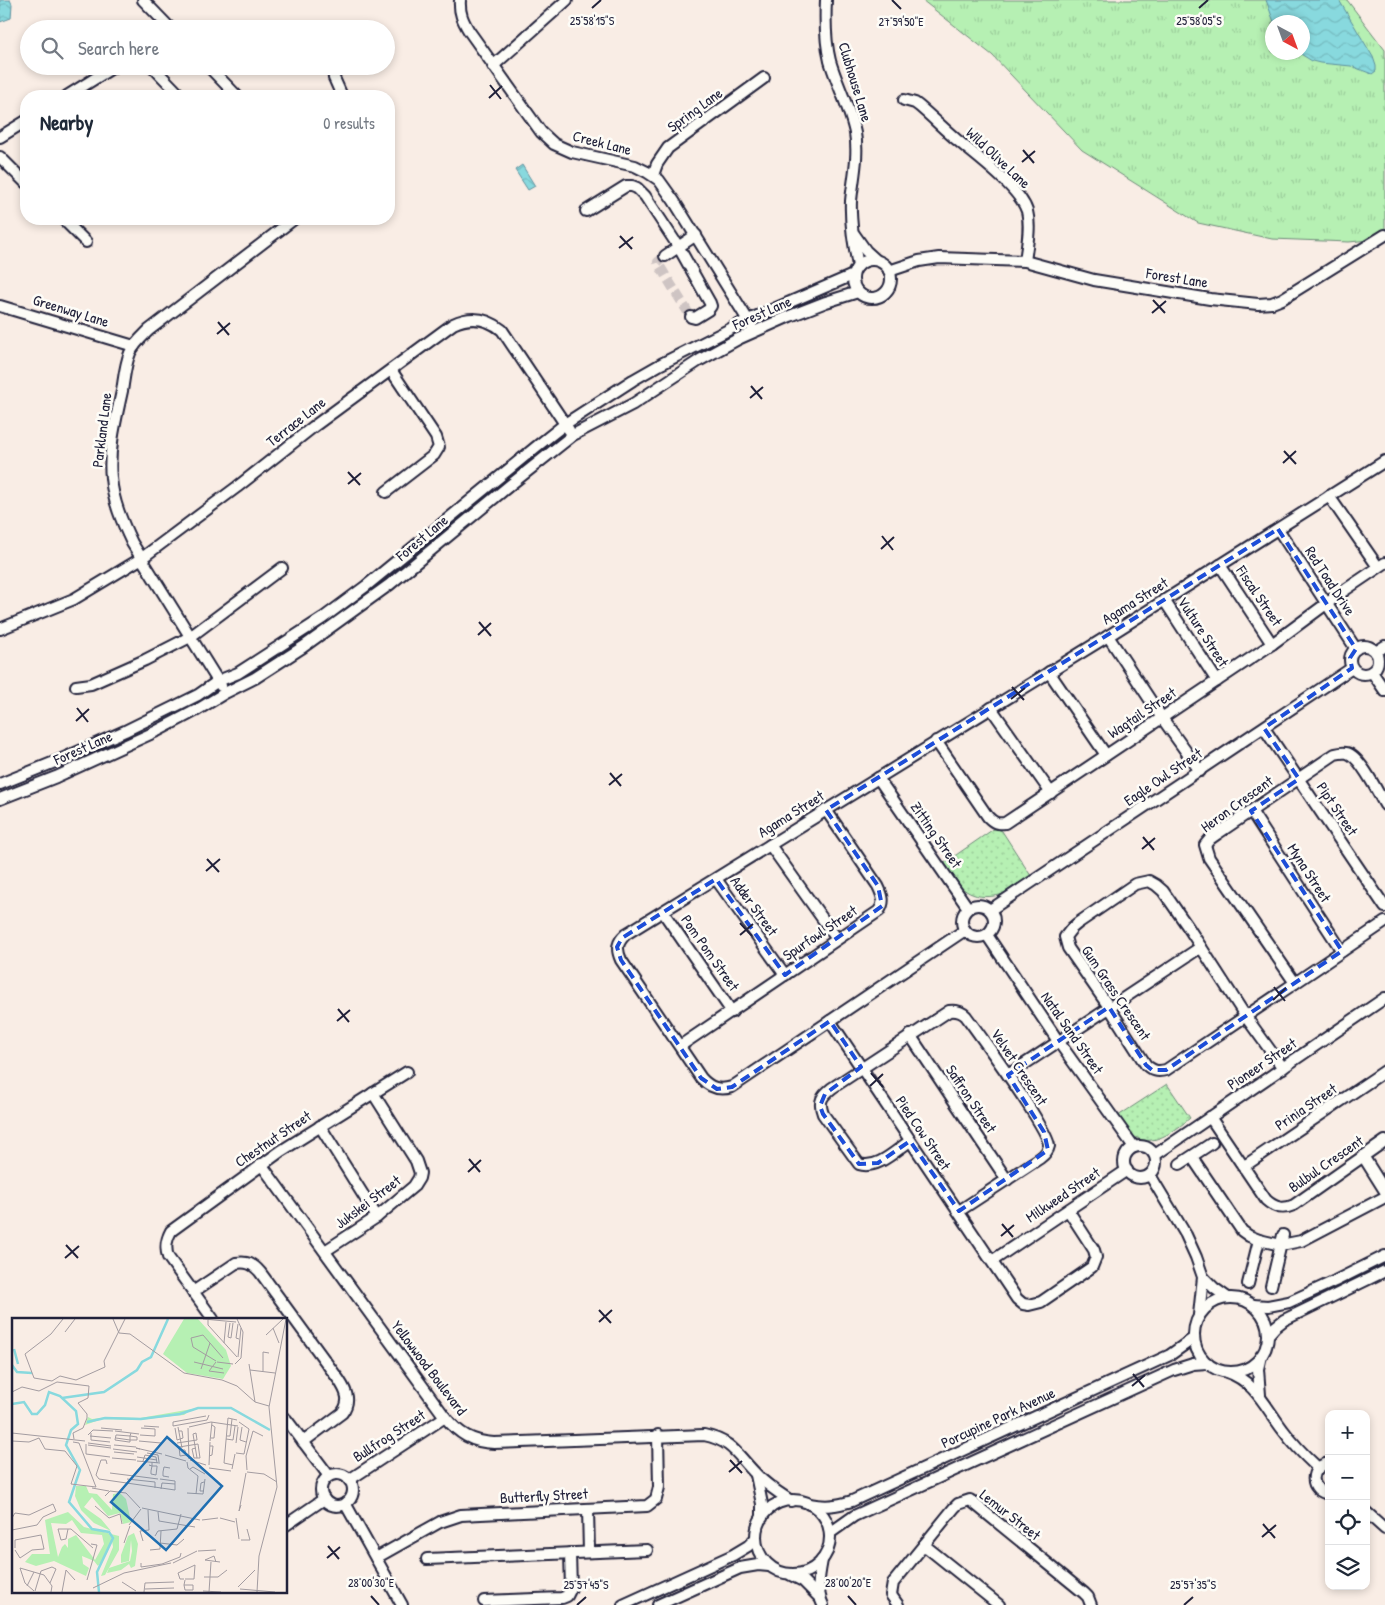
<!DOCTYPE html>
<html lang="en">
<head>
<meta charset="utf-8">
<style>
  body { margin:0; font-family:"Patrick Hand",sans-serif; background:#f2f2f3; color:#1f2937 }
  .controls { position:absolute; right:15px; bottom:15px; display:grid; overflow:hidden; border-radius:10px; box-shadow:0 2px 8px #0003 }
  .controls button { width:45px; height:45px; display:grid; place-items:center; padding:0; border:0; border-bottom:1px solid #e0e1e3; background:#fff; color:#1f2937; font:25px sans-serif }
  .compass { position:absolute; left:1265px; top:15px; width:45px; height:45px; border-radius:50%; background:#fff; box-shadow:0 2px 8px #0003; rotate:139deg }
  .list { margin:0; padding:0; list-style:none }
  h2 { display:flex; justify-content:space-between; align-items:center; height:65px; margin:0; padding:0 20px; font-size:21px }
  h2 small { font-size:16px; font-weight:400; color:#747a83 }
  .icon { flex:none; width:28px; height:28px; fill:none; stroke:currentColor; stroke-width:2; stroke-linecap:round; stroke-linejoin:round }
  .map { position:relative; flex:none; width:1385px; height:1605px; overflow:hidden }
  .search { position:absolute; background:#fff; box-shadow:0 2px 8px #0003; left:20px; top:20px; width:375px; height:55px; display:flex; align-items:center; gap:12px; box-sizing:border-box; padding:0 18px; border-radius:28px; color:#747a83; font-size:19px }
  .panel { position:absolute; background:#fff; box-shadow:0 2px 8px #0003; left:20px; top:90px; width:375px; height:135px; border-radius:20px }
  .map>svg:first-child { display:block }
  .grass { fill:url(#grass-tufts); stroke:#6c8977; fill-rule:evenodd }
  .park { fill:url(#park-dots); stroke:#6c8977 }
  .water { fill:url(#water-waves); stroke:#5f909d }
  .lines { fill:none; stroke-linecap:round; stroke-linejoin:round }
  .minor-tunnel { stroke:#cec4c3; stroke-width:10; stroke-dasharray:10 5; stroke-linecap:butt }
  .minor-casing { stroke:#22223b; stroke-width:14 }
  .minor { stroke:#fdfcf7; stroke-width:10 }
  .marked { fill:none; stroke:#1d4ed8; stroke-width:4; stroke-dasharray:10 6; stroke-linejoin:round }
  .ticks { fill:none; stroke:#22223b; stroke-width:2 }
  .labels { text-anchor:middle; stroke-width:5; stroke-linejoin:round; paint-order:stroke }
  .street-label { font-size:15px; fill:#22223b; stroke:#fdfcf7 }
  .inset-river { fill:none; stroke:#88d9de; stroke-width:2.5 }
  .inset-road { fill:none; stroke:#a39ca1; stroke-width:1 }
  .view { fill:#1f6fb2; fill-opacity:0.15; stroke:#1f6fb2; stroke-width:2.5 }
  .inset-edge { fill:none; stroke:#22223b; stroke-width:2.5 }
  .ticks-label { font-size:12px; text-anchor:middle; fill:#22223b; stroke:#fdfcf7; stroke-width:5; stroke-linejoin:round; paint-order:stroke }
</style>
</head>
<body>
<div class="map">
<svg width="1385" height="1605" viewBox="0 0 1385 1605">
  <defs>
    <pattern id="grass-tufts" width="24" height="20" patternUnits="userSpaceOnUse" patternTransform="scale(1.25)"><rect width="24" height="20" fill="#b6f0b3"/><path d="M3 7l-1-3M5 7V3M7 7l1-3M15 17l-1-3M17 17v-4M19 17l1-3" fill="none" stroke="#9cce9b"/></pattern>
    <pattern id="park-dots" width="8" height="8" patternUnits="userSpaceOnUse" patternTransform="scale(1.25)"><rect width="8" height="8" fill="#b6f0b3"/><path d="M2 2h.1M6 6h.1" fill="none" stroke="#9cce9b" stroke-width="1.8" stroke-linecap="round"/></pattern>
    <pattern id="water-waves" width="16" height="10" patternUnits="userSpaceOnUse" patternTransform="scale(1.25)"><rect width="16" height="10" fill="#88d9de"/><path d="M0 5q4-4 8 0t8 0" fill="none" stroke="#75babf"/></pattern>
  </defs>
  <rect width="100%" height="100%" fill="#f9ede5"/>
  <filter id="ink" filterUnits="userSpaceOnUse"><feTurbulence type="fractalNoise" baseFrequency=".02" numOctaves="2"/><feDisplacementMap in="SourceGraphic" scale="10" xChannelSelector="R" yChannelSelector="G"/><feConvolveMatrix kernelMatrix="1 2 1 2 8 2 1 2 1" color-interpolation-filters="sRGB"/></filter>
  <g filter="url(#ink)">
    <path class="grass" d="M922,0H1347L1385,50V232L1369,240L1349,242L1272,239L1198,223L1082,150L992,55ZM1272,22H1302V52H1272Z"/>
    <g class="park">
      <path d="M995,828L1002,831L1031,876C1025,881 1019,887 1013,890C1007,894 1000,895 994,896C967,900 956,884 943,864Z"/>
      <path d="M1167,1084L1190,1118C1176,1130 1151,1150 1132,1135C1126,1131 1122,1122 1118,1116Z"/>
    </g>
    <g class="water">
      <polygon points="0,0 10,0 12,4 11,18 0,22"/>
      <polygon points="1266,0 1339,0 1373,57 1376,66 1376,71 1372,74 1351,66 1320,63 1312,61 1299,53 1302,52 1302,22 1274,22"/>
      <polygon points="522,165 535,186 528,190 515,170"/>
    </g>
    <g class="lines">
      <polyline class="minor-tunnel" points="665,256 658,262 659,265 691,317"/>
      <defs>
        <g id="minor">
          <polyline points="143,0 171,29"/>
          <path d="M460,0C459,13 463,21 469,31L541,132L554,144L572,152L635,166L647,172L659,180L674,201L751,325"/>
          <path d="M826,0C825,21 825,41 830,61C837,85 850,108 855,133C859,156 853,179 851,201C850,223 854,245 858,266"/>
          <polyline points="152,66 181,96"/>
          <polyline points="208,66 237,96"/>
          <polyline points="493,66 567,0"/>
          <polyline points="333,67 334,78 342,96"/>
          <polyline points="67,96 115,66"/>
          <path d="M904,100L915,103L919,106C932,117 944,129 957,140C976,156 1019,187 1027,211C1031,226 1027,246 1025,261"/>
          <polyline points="0,137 26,121"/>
          <polyline points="0,157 26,183"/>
          <polyline points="653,175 657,164 668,148 764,78"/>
          <polyline points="586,211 626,186 632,186 637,188 645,196 678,246 710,303 711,306 708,310 695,318 691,317"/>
          <polyline points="63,219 86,242"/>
          <polyline points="854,234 866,251 876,260"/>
          <polyline points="665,256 696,235"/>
          <circle cx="872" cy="279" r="19"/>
          <polyline points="889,271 919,261 939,258 1025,261 1094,280 1210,299 1258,304 1272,303 1282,299 1385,235"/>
          <polyline points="0,306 134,346"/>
          <polyline points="386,492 434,455 439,447 436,437 391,370"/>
          <polyline points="1329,496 1378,567"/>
          <polyline points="1278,529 1356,649"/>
          <polyline points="1220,565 1272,644"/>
          <polyline points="1164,600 1217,681"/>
          <path d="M0,629L74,599L142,558L237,487L313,427L453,324C470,316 487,318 502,330L569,430"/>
          <polyline points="1108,636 1162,718 1200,771"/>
          <circle cx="1364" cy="660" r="14"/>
          <polyline points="1376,652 1385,646"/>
          <polyline points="1049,672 1106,755"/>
          <polyline points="1372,672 1385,691"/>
          <polyline points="76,686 91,684 145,660 190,637 282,568"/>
          <path d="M221,686L132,543C122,522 113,501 111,478C108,449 116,419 122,391C124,379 125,365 130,353C134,344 142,337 149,330L294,219"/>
          <polyline points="991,708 1051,793"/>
          <polyline points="1264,728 1385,907"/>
          <path d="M936,741L988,817C994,823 997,824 1005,823L1272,644L1345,590L1385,563"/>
          <polyline points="878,778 968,908"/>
          <polyline points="0,784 62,759 125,731 198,695 218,681 238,673 323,618 366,586 536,447 565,424 633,380 661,364 748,320 853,275"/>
          <polyline points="0,799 56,777 157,731 197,710 225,693 255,678 303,647 389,585 510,485 573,435 633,404 700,360 738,339 790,316 826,302 858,292"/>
          <path d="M1385,805C1378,793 1360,756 1347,753C1343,752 1339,753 1335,754L1217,834L1210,839L1205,845L1209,858L1295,983L1385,922"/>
          <polyline points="1251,811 1342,951"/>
          <polyline points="770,845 837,939"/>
          <polyline points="716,879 785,975"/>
          <circle cx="978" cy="921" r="16"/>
          <polyline points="990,910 1352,668"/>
          <polyline points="663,912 732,1012"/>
          <path d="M965,930L732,1087C719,1091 710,1088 701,1078L621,960C616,949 617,942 626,934L1108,636L1385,461"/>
          <polyline points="987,935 1058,1041 1134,1147"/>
          <polyline points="830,1021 1017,1299 1023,1304 1029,1305 1041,1302 1092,1267 1096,1257 1094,1250 1068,1210"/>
          <polyline points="910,1035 1007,1180"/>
          <path d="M680,1046L879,911C885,902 883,896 878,886L826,810"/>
          <path d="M1283,1068L1246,1017L1188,927L1163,891L1156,885L1149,881L1135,884L1078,923L1072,928L1065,937L1068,948L1109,1007L1146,1065C1153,1071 1157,1072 1166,1070L1295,983"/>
          <polyline points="1008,1075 1201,947"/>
          <path d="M1210,1117L1266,1200C1275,1208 1283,1210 1294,1205L1385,1141"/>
          <polyline points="320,1126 377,1217"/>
          <path d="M910,1141C895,1151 877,1170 859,1164L823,1114C818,1101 822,1096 832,1088L949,1011C956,1010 961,1011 966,1016C979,1034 1050,1131 1049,1146C1048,1151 1044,1155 1040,1158L959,1211"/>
          <circle cx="1140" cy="1162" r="16"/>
          <polyline points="1155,1155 1385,998"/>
          <polyline points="1363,1156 1385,1191"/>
          <polyline points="1192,1157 1242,1231 1249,1236 1259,1240 1281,1245 1301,1241 1385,1197"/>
          <path d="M261,1164L445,1417C459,1434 472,1442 494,1443L704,1435C733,1441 737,1455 756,1474C766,1485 779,1493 791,1501"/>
          <polyline points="1180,1164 1212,1143"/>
          <polyline points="1243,1167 1385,1071"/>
          <polyline points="1150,1175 1186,1235 1196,1257 1203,1277 1199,1315"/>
          <polyline points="325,1251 377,1217 414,1186 419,1178 420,1173 416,1161 373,1093"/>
          <polyline points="992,1261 1127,1170"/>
          <polyline points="1203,1277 1214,1288 1228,1298"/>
          <polyline points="1248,1284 1259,1240"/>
          <polyline points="1271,1286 1283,1235"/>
          <path d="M193,1292L236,1263C247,1261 253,1264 260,1272L339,1380C347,1392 351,1401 342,1413L303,1442"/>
          <circle cx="1231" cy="1335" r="37"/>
          <polyline points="1253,1305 1268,1306 1289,1302 1335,1281 1385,1256"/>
          <path d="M213,1319L168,1257C165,1247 166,1240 171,1231L281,1151L407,1072"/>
          <polyline points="1268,1335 1275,1327 1284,1320 1385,1271"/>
          <path d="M1227,1372C1255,1381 1266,1408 1283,1430C1293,1444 1305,1456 1318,1468"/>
          <polyline points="1260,1395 1258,1369 1261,1356"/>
          <polyline points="286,1419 329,1476"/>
          <path d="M1329,1463C1308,1467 1309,1491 1329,1494"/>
          <circle cx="337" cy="1490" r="16"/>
          <polyline points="756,1475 762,1504 762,1518"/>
          <polyline points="349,1480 445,1417"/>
          <circle cx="793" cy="1537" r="37"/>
          <polyline points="345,1503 402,1605"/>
          <path d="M809,1504C826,1507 835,1506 852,1501L1170,1355L1194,1338"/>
          <polyline points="588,1509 589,1552"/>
          <polyline points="1366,1512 1385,1529"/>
          <polyline points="286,1525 324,1499"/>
          <polyline points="830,1533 854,1516 1174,1370 1193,1364 1207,1363"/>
          <polyline points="924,1545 999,1605"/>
          <polyline points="376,1558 440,1522 461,1515 647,1506 656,1499 659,1487 658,1435"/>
          <polyline points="427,1559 647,1550"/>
          <path d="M822,1560C819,1576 816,1590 823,1605"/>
          <polyline points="791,1575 803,1581 819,1597"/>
          <polyline points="484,1601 562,1598 567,1596 571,1588 570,1553"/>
          <polyline points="623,1605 733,1555 748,1546 756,1538"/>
          <polyline points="658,1605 740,1568 758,1565 769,1566"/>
          <polyline points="898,1605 891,1595 893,1583 954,1508 958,1504 970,1500 1084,1593 1088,1597 1091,1605"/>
        </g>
      </defs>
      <use href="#minor" class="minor-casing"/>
      <use href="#minor" class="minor"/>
    </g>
  </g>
  <path class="marked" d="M1278,529L1356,649L1350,658L1352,668L1264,728L1299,779L1251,811L1342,951L1166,1070H1152L1146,1065L1109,1007L1008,1075L1044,1132L1048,1150L959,1211L910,1141L878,1163L859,1164L823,1114L820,1106L825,1094L861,1067L830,1021L732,1087L717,1089L701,1078L621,960L617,947L622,938L716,879L785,975L882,906L878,886L826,810Z"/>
  <path class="ticks" d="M892,0L901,9M592,8L601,0M1199,8L1208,0M490,85L501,99M489,98L502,86M1023,150L1034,163M1022,162L1035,151M620,236L632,249M619,248L633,237M1153,300L1165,313M1152,313L1166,301M218,322L229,335M217,334L230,323M751,386L762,399M750,398L763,387M1284,451L1296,464M1283,463L1296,451M348,472L360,485M348,484L361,473M882,536L893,550M881,549L894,537M479,622L491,636M478,635L491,623M1012,687L1024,700M1011,699L1025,688M77,708L88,722M76,721L89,709M610,773L621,786M609,785L622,774M1143,837L1154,850M1142,849L1155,838M207,859L219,872M206,871L220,859M740,923L752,936M740,935L753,924M1274,987L1285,1001M1273,1000L1286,988M338,1009L349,1022M337,1021L350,1010M871,1073L883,1087M870,1086L883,1074M469,1159L480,1172M468,1172L481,1160M1002,1224L1013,1237M1001,1236L1014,1225M66,1245L78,1258M65,1258L79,1246M599,1310L611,1323M599,1322L612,1310M1133,1374L1144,1387M1132,1386L1145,1375M730,1460L742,1473M729,1472L742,1461M1263,1524L1275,1538M1262,1537L1276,1525M328,1546L339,1559M327,1558L340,1547M371,1596L379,1605M848,1596L856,1605M577,1605L586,1597M1184,1605L1193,1597"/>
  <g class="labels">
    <g class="street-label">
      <text transform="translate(855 82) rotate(73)" y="5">Clubhouse Lane</text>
      <text transform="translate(695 110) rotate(-36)" y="5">Spring Lane</text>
      <text transform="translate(602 143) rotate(14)" y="5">Creek Lane</text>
      <text transform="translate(998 158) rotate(43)" y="5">Wild Olive Lane</text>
      <text transform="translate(1177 278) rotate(9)" y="5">Forest Lane</text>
      <text transform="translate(71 311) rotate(17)" y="5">Greenway Lane</text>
      <text transform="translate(762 313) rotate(-24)" y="5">Forest Lane</text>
      <text transform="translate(296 422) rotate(-38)" y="5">Terrace Lane</text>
      <text transform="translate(102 430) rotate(-83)" y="5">Parkland Lane</text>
      <text transform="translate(422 538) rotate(-40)" y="5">Forest Lane</text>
      <text transform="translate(1330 581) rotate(57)" y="5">Red Toad Drive</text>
      <text transform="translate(1259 596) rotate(56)" y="5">Fiscal Street</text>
      <text transform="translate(1135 601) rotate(-32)" y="5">Agama Street</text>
      <text transform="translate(1203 632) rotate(57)" y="5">Vulture Street</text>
      <text transform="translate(1142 713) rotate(-34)" y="5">Wagtail Street</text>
      <text transform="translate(83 748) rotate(-24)" y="5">Forest Lane</text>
      <text transform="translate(1163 777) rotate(-34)" y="5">Eagle Owl Street</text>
      <text transform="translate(1237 804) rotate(-36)" y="5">Heron Crescent</text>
      <text transform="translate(1337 809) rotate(56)" y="5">Pipt Street</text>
      <text transform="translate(791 814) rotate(-32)" y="5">Agama Street</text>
      <text transform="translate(936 835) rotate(55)" y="5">Zitting Street</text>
      <text transform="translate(1309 873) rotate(57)" y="5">Myna Street</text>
      <text transform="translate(754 906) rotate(54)" y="5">Adder Street</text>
      <text transform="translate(820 933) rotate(-34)" y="5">Spurfowl Street</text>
      <text transform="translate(710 953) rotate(55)" y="5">Pom Pom Street</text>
      <text transform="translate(1116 993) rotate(56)" y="5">Gum Grass Crescent</text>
      <text transform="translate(1072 1033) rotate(55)" y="5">Natal Sand Street</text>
      <text transform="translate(1262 1064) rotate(-34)" y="5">Pioneer Street</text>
      <text transform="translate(1019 1067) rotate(56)" y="5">Velvet Crescent</text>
      <text transform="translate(971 1099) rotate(56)" y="5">Saffron Street</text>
      <text transform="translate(1306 1107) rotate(-34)" y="5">Prinia Street</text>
      <text transform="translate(923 1133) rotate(56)" y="5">Pied Cow Street</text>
      <text transform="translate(273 1139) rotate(-34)" y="5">Chestnut Street</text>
      <text transform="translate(1326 1164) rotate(-35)" y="5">Bulbul Crescent</text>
      <text transform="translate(1063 1195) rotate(-34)" y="5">Milkweed Street</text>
      <text transform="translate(368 1202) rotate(-37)" y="5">Jukskei Street</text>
      <text transform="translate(429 1368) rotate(53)" y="5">Yellowwood Boulevard</text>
      <text transform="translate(998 1418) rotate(-25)" y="5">Porcupine Park Avenue</text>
      <text transform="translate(389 1436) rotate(-33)" y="5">Bullfrog Street</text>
      <text transform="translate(544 1496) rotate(-3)" y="5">Butterfly Street</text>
      <text transform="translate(1010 1515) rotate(38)" y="5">Lemur Street</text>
    </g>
  </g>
  <g transform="translate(12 1318)">
    <rect width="275" height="275" fill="#f9ede5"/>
    <path d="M64,168H74L77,175L85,176L100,192L101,176L108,175L114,181L119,204L111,206L108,195L96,198L80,179L72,189L89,201L99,213L82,205L69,192L63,178ZM56,194L72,209L96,215L100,220L95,235L86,248L82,243L70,238L71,246L77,250L74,258L42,243L24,248L13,244L20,236H38L33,202ZM60,202L69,215L90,217L92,226L83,242L64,217L56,221V230L53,226L50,229L46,239L39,205L54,206ZM122,215L126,226L123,248L119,250L117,246L109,252L95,255L97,250L118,243L120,233L119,222L117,243L109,245V237L116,218ZM99,216L107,218V232L93,257L89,258L101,229Z" fill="#b6f0b3" fill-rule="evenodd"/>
    <path d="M180,91L172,97L160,98L128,102L90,101L73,107L76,99L80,101L97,99L128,100Z" fill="#b6f0b3"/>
    <path d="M172,1H186L214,32L219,48L211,61L175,55L151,36Z" fill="#b6f0b3"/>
    <path class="inset-river" d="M2,31L6,46M0,47L5,54L20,55M50,80L92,74L125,52L130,44L139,39L156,1M0,86L12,84L20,96H25L33,87L37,74L48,78L64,93L66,106L59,112L54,127L68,152L57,184L80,211L97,214L101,220L85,254L87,274M75,104L93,100L129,101L168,96L186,90H219L258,112"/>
    <path class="inset-road" d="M51,1L39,16L13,36L22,60L40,63L48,58L64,62L93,49L92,43L113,1M101,1L107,15M191,1L224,4M196,2V7L225,39M218,5L216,19L219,20L221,5M226,6L224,20L227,21M261,10L267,25M53,14L63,1M107,15L118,16L172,55L210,62L225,68L243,84L257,88M254,17L271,1M212,25L214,4M226,39L229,10M204,43L181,29L179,20L191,17L211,40M182,44L211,51M204,44L197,53L212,55M205,44L221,46M223,46L229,40L231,14L225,1M237,46L243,84M189,51L198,25M238,52L263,55M251,53V34L257,35M0,74L10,69L27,73L45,64L77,68L76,80L66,85L75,96V100L71,110L61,115L62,121M194,98L161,104V108L195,102L197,97M132,108L147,109M166,109L170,130M177,109L199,104L226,108M230,109L228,122L234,124M89,110L110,112M129,110L143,111V118M163,110L165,122L171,120L170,113H167M176,110L177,141M103,113L127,116M0,115L73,123M79,115V122L98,124M184,115L181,116L185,140M76,117L81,112L101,113M128,117L143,118M78,118L99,120M215,118H218L220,101M104,120L118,122H125V119L118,118L105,117H104L103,122L117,124H118V118L119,115M199,120H202L203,109L200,107M214,121L221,122L223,108M0,123L17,124L27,120L33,131L53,133L65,148L59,166L84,169L67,125L61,124M127,123L149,125M198,123L200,104M76,125L99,128M165,125L185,122L184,115M224,125L226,109M74,126V136L98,139M76,127L99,130M102,127L124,129M101,131L125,134M128,131L124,130L150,136M170,132H173L174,137L168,138L167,129L186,126L188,140H182L180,131L184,130M102,134L122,136M135,135L146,137L147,144M224,135L232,136L237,111L227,104M153,137L174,143M197,138L200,137L201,128H198M125,139L145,142M100,140L124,142M178,142L194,147M125,143L148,145M131,143L133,137L144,139L145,145M175,144L176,150L186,158L184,176M137,147L140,148H145V149L144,157L139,156V153L140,148V144M197,147L198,124M221,147L212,145L216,100L225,102M197,150L219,153M178,151L181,149L193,156M220,151L223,136M235,152L234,138L241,113L251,118M235,154L252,156M98,155L122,158M252,156L265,164M84,157L87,161L163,172V163L148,161M84,157L89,142H94L95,146M123,158L146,161M157,159L151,158V154L152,149L158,150M115,161L143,164V170M80,170L97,173M149,171L150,165L163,166M192,173H188L189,165L192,164M175,175L191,176L193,161M93,178L98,173L114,175L128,190M229,187L227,193L234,155M83,188L97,200L108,196L110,206M130,190L188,202M136,192L137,212M146,194L147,203L183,209M0,200L3,195L17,197L41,186L44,193L31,199L25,207L0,212M208,200L223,204M224,200L227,221M190,202L206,200M117,207L129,191M56,211L54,221L49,222L46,211H59L81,230M143,218L146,213L165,211L169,196M229,222H238L235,211M131,223L128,213L137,212M112,225L118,208M148,225L165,227L172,221M3,230V222L29,217L32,231L20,232L8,240L3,232M138,232L148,231L149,213M186,233L204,232M193,242L202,238L204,244M193,242L208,244M129,245V249L150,246L168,239L169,235M161,245L185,233M192,259H206L215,252M172,261H168L166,255L183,247L182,261H173M75,262L85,227L79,226M110,264L124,273M172,267H181V272H173L172,267L173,262M15,268L22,254M226,269L243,252M81,270L112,255L159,245M133,271L162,270M228,271L263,274M22,273L13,265L8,250L32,257L40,268L39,274M23,273L29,253L40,249L44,251L38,265M191,273L209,274M50,274L54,252L63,262M132,274L133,265L162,264M197,274L199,244M245,274L247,238L265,169L257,89L274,1"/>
    <path class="view" d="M155,119L210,168L154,232L99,184Z"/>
    <rect width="275" height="275" class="inset-edge"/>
  </g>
  <g class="ticks-label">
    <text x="592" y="25">25°58'15"S</text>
    <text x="1199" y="25">25°58'05"S</text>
    <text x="901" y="26">27°59'50"E</text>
    <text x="371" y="1587">28°00'30"E</text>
    <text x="848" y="1587">28°00'20"E</text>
    <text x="586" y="1589">25°57'45"S</text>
    <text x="1193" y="1589">25°57'35"S</text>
  </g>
</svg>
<div class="controls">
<button>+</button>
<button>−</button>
<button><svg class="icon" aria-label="locate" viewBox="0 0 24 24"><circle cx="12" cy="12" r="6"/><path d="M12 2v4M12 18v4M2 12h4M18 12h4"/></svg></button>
<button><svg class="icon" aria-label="layers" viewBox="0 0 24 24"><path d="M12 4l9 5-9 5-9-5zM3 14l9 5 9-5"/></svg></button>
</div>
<svg class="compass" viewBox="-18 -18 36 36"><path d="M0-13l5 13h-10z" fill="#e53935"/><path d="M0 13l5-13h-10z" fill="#747a83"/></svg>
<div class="search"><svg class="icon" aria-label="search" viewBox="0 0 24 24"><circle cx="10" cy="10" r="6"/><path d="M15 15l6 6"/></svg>Search here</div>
<section class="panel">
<h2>Nearby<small>0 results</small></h2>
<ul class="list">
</ul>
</section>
</div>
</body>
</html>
